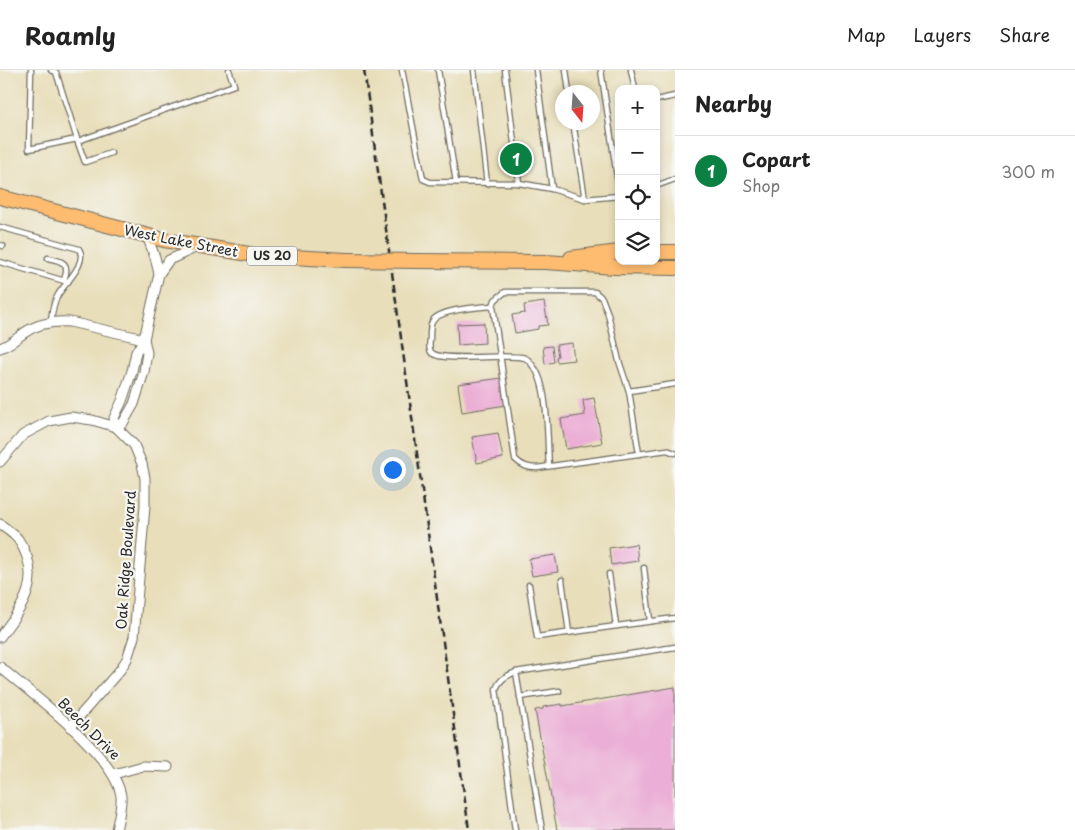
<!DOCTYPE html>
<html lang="en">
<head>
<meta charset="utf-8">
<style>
  body { margin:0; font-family:"Playpen Sans",sans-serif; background:#f6f6f6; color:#222 }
  .controls { position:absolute; right:15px; top:15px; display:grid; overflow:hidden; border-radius:10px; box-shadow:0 2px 8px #0003 }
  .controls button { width:45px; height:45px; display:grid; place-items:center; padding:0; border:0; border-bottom:1px solid #e0e0e0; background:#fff; color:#222; font:25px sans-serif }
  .compass { position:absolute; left:555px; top:15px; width:45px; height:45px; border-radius:50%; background:#fff; box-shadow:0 2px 8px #0003; rotate:163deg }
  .you { position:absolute; left:392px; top:399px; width:18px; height:18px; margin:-12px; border:4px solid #fff; border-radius:50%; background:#1a73e8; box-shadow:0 0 0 8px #1a73e833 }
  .badge { display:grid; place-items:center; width:32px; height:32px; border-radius:50%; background:#0b8043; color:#fff; font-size:16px; font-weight:700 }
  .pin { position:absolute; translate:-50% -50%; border:2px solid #fff; box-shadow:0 1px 5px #0006 }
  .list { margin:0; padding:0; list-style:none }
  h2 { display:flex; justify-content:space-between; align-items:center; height:65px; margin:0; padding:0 20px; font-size:21px }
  h2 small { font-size:16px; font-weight:400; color:#767676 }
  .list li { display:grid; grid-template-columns:32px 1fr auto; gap:15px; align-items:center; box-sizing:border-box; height:70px; padding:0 20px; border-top:1px solid #e0e0e0 }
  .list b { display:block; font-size:19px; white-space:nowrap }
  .list p { margin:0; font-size:16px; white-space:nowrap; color:#767676 }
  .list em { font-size:16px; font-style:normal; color:#767676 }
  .icon { flex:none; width:28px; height:28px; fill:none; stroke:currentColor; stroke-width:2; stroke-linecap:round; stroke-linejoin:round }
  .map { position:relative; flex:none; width:675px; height:760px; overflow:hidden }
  header { display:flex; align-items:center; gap:30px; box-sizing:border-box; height:70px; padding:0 25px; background:#fff; border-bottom:1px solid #e0e0e0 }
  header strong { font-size:24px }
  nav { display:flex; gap:28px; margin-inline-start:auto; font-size:18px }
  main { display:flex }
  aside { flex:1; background:#fff }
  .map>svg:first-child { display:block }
  .building { fill:#ebaed6 }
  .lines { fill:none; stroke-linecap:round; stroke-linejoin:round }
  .service-casing { stroke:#6d6a5d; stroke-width:7 }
  .minor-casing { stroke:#6d6a5d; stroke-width:11 }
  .trunk-casing { stroke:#6d6a5d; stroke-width:16 }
  .service { stroke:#fff; stroke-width:4.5 }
  .minor { stroke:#fff; stroke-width:9 }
  .trunk { stroke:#fdbc70; stroke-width:14 }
  .rail { stroke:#2b2b2b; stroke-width:2.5; stroke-dasharray:8 4; stroke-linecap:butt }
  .trunk-bridge-casing { stroke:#6d6a5d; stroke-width:16; stroke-linecap:butt }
  .trunk-bridge { stroke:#fdbc70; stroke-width:14 }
  .labels { text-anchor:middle; stroke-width:4.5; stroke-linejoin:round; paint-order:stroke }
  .shield { fill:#f6f6f2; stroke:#686867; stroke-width:1 }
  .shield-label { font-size:12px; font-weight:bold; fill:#2b2b2b }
  .street-label { font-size:14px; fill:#2b2b2b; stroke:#f6f6f2 }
</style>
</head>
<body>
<header>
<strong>Roamly</strong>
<nav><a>Map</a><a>Layers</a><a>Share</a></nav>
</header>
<main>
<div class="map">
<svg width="675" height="760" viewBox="0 0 675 760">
  <rect width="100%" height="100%" fill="#f6f6f2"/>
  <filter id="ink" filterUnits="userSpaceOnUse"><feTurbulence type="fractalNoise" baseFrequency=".02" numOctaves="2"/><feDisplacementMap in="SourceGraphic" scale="10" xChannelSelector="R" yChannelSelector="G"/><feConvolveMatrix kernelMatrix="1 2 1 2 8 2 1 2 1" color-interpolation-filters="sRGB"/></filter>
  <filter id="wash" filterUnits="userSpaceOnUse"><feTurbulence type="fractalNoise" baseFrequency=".0096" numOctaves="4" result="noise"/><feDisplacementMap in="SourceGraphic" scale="20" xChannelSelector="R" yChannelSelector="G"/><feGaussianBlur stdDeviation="1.12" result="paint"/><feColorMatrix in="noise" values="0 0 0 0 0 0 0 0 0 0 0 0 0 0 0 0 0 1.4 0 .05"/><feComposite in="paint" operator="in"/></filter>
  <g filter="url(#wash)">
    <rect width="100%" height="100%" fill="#e8deba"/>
    <g id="blocks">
      <g class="building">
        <polygon points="544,232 548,255 538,256 538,259 515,263 512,245 525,243 524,235"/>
        <polygon points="484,253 485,273 458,275 457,254"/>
        <polygon points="572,273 574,290 557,292 556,287 558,286 556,275"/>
        <polygon points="552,276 554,292 545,294 543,277"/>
        <polygon points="502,308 506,335 462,342 458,314"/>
        <polygon points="594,328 602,373 566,379 561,349 585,345 583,330"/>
        <polygon points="498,363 503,388 477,393 472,367"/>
        <polygon points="636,474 638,491 611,495 609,478"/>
        <polygon points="555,485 558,502 532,506 529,489"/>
        <polygon points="675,617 675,760 557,760 535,640 543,639 543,637 562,634 562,636"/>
      </g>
    </g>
  </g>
  <g filter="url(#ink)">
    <use href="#blocks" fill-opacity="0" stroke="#6d6a5d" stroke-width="1"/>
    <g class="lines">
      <defs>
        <g id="service">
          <polyline points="31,0 29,79 77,69 56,2 51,0"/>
          <polyline points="402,0 423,109 430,112 519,113 552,119 585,129 619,126"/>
          <polyline points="438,0 456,112"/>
          <polyline points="474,0 487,114"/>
          <polyline points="505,0 519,113"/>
          <polyline points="536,0 552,119"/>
          <polyline points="566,0 569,22"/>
          <polyline points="601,0 619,120"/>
          <polyline points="631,0 635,19"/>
          <polyline points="656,30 675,26"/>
          <polyline points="573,52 585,129"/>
          <polyline points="77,70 85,92 111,83"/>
          <polyline points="78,71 234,15 229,0"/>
          <polyline points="656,116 675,109"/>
          <path d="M0,157L79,179C88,193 65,213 58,225C53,233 52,242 51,252"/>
          <polyline points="0,175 3,176"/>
          <path d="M48,188C64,191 70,194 64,210"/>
          <polyline points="0,192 68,212"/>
          <path d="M493,236C480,237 438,239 432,252C430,256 430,263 430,267C430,272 428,278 431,282C438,293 508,283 525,288C528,289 531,293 533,296C549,314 547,371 549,396"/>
          <path d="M675,314L629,321L619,291L608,244L602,228L595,222H505L495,230L493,236L515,389C522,396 528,398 537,398L667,380L675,383"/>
          <polyline points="629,321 639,384"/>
          <polyline points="644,498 650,551"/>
          <polyline points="609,504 616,556"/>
          <polyline points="562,510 569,563"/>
          <polyline points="529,515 537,567 675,548"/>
          <polyline points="516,602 542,760"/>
          <polyline points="520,627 559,621"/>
          <path d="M515,760L496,619C500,609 506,606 516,602L675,577"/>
        </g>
        <g id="minor">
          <polyline points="147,166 155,187 159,204"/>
          <polyline points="144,269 147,283 144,302 134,334 123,353 116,357 114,348 122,331 132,301 136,282 144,269 159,204 169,190 197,177"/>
          <path d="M0,278C9,275 16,269 24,263C38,253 53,251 70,252L144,269"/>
          <polyline points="0,392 23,365 49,351 71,347 92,350 116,357 134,375 142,394 145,408 145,436 134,567 127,589 120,600 70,657"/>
          <path d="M0,454C6,459 14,464 18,469C44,508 24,535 0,567"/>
          <path d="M0,597C32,624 115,685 121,726C122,736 118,750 116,760"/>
          <polyline points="114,704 143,696 168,697"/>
        </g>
        <g id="trunk">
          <polyline points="0,127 164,170 255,185 346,190"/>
          <polyline points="656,182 675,182"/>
          <polyline points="571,188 619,182"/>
          <polyline points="417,191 546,192 614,197 675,198"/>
        </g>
      </defs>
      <use href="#service" class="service-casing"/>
      <use href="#minor" class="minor-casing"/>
      <use href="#trunk" class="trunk-casing"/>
      <use href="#service" class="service"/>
      <use href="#minor" class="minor"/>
      <use href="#trunk" class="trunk"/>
      <polyline class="rail" points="364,0 469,760"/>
      <defs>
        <polyline id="trunk-bridge" points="346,190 417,191"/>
      </defs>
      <use href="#trunk-bridge" class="trunk-bridge-casing"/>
      <use href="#trunk-bridge" class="trunk-bridge"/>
    </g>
  </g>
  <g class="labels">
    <rect class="shield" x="247" y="176.5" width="50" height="19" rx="4"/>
    <g class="shield-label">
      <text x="272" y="190">US 20</text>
    </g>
    <g class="street-label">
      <text transform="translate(181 171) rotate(11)" y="5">West Lake Street</text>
      <text transform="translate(126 490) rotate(-86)" y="5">Oak Ridge Boulevard</text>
      <text transform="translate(89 659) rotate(45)" y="5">Beech Drive</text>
    </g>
  </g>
</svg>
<div class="controls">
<button>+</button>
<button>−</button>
<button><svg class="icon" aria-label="locate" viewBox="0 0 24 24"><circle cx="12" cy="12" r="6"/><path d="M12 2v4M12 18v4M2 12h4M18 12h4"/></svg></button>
<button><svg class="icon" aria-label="layers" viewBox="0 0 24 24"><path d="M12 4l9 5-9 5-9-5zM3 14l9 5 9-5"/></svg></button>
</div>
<svg class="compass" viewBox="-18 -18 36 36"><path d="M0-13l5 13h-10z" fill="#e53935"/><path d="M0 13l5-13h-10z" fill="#767676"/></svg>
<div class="you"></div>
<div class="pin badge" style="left:516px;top:89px">1</div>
</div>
<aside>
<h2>Nearby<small></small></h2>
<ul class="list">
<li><span class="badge">1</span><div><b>Copart</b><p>Shop</p></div><em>300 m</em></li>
</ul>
</aside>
</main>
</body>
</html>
